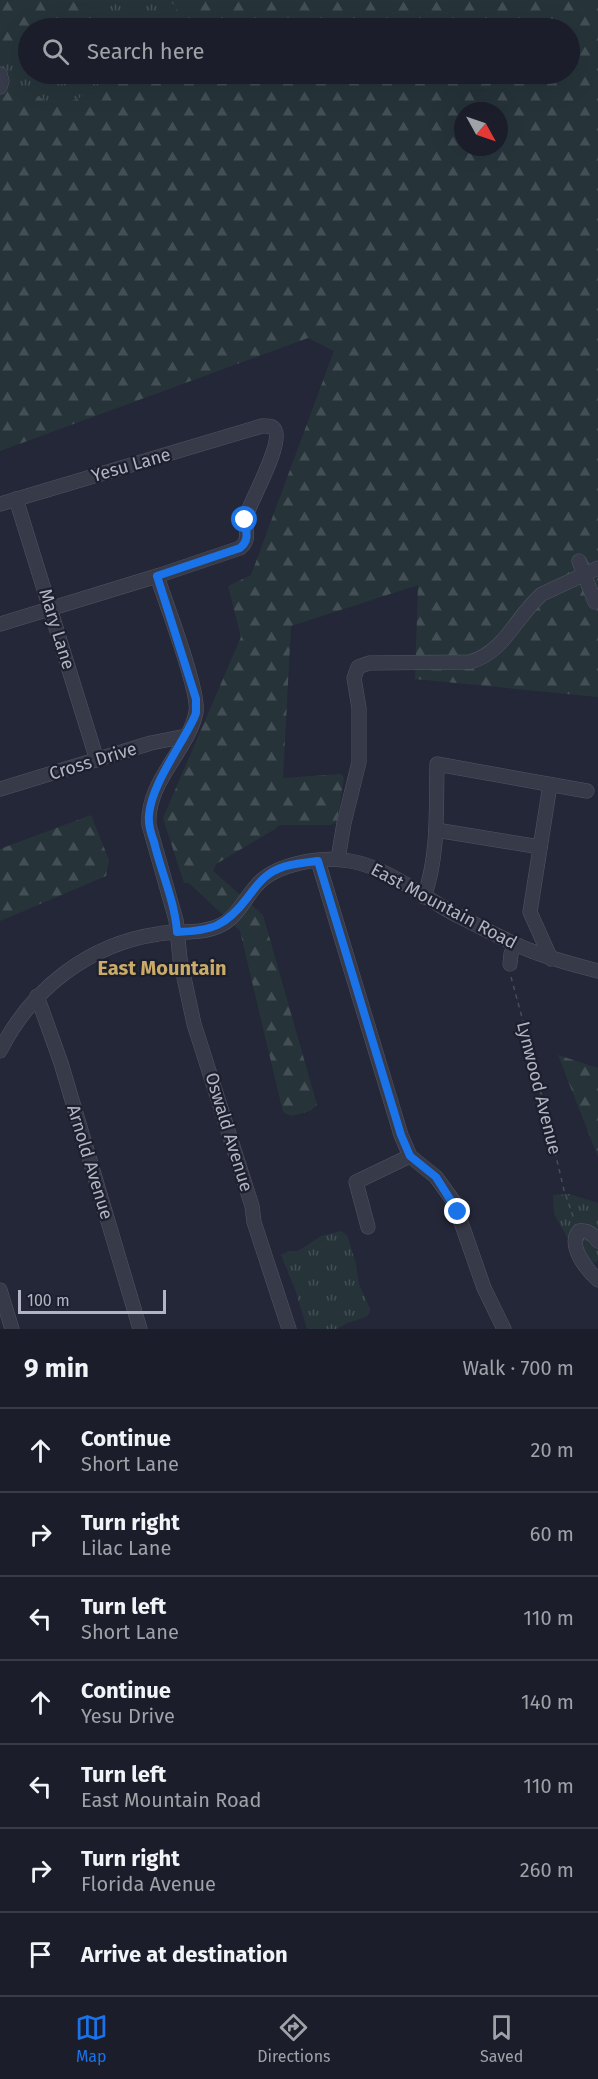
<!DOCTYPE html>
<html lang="en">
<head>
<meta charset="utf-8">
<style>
	:root { --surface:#1b1d2a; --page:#282a36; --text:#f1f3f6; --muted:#a0a2a8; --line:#393b47; --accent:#1a73e8 }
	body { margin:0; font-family:"Fira Sans",sans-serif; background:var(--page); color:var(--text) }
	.compass { position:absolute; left:454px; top:102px; width:54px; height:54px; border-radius:50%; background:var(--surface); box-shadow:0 6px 24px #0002; rotate:130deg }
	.scale { position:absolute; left:18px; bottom:15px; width:148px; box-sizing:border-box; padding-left:6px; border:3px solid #b2b4c4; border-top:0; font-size:16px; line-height:21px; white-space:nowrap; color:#b2b4c4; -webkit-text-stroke:4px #1c1f2d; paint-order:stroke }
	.stop { position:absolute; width:18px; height:18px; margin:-14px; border:4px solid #1a73e8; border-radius:50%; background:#fff }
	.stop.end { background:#1a73e8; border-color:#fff; box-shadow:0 2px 6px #0008 }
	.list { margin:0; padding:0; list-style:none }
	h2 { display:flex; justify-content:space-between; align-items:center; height:78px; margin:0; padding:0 24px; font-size:26px }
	h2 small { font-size:20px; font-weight:400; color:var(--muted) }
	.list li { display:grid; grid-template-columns:39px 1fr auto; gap:18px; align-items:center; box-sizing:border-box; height:84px; padding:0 24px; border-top:2px solid var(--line) }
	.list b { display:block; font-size:22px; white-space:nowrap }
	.list p { margin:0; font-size:20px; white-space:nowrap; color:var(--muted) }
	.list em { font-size:20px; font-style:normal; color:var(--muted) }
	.icon { flex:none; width:33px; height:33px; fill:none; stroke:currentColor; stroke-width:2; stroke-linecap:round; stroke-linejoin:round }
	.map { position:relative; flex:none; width:598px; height:1329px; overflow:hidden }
	.search { position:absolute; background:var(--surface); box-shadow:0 6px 24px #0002; left:18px; right:18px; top:18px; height:66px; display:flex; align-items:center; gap:15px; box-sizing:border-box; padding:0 21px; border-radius:33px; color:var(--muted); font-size:22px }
	.sheet { height:666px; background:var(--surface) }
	nav { display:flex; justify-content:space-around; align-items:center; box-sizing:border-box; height:84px; border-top:2px solid var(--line); background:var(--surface); font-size:16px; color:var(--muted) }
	nav a { display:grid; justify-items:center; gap:3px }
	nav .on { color:var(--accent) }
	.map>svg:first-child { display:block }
	.grass { fill:url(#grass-tufts) }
	.forest { fill:url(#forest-firs); fill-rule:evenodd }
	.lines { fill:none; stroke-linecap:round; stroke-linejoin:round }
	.minor-casing { stroke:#525463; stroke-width:15 }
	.path { stroke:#434f56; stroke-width:1.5; stroke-dasharray:4.5 4.5; stroke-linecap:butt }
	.minor { stroke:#373a48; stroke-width:14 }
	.route { stroke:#1a73e8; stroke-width:8 }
	.labels { text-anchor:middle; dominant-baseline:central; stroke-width:4.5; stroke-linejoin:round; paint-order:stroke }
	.street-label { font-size:18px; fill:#b2b4c4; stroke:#1c1f2d }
	.neighbourhood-label { font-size:20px; font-weight:bold; fill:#caab68; stroke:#1c1f2d }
</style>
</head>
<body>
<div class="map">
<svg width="598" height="1329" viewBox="0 0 598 1329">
	<defs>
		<pattern id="grass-tufts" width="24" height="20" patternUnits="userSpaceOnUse" patternTransform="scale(1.5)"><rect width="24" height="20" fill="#26343a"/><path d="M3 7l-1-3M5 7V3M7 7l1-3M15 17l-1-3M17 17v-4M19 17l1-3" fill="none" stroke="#434f55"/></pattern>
		<pattern id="forest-firs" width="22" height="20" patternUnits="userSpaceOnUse" patternTransform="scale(1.5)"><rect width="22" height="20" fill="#26343a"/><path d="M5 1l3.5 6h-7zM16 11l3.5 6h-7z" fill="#434f55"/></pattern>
	</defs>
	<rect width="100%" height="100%" fill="#242738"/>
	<g class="grass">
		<path d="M88,0H168L177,7L176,12L157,28H137L87,6Z"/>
		<path d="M10,42H28V74H105C97,96 76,99 55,106L10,81L0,73V53Z"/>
		<path d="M569,1194L598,1203V1261L585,1268L574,1258L569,1241L554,1214L553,1195Z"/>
		<path d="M341,1231L347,1235L356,1264L359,1284L370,1309L369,1314L366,1317L347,1323L337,1329H307L295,1289L281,1255L289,1251H298L321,1236Z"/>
	</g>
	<g class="forest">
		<path d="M0,0H88L87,6L137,28H74L67,23L58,28H28V42H10L0,53Z"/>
		<path d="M168,0H598V697L415,679L418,585L291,626L283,778L341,774L344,778L337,822L330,825H279L275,829L216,864L213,871L263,915L317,1105L310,1111L291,1116L283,1112L240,931L189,883H184L163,818L241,637L228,586L251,575L334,351L308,338L0,451V73L10,81L55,106C76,99 97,96 105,74H570V28H157L176,12L177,7ZM463,111H499V147H463Z"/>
		<path d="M91,815L109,860L106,876L0,921V849Z"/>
		<path d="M558,1055L598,1068V1157Z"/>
	</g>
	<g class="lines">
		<g class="minor-casing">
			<g id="minor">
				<path d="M0,74L2,81L0,87"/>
				<path d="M16,499L97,760"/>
				<path d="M0,504L262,426C267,426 272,425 275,430C283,444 252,498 247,514C242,527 253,538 240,548L157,576L0,624"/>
				<path d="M579,561L595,602"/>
				<path d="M157,576C165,601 200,692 196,712C189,750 146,781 149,825L176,920L180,959L194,1024L252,1206L254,1222L289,1329"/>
				<path d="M550,785L530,912L551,959"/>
				<path d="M0,789L151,743L186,736"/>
				<path d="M436,830L540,847"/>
				<path d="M338,859L344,823L359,762V708L354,678L358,667L369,663L470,662C505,652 516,616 542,594L598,568"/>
				<path d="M318,861L401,1135L410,1156L436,1177L454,1202L484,1288L504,1329"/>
				<path d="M424,897C439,855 436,808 437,764L587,791"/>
				<path d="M510,964L511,954L515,944"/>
				<path d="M37,996L61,1063L140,1329"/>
				<path d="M0,1051C31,989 89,944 158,934C179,930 201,935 221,925C237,917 245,898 257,885C276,863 323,856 350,861C386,867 419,894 451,912C476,925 502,939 529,950C551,959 575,965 598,971"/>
				<path d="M368,1227L356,1182L410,1156"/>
				<path d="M598,1241C593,1234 588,1230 579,1231C567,1246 587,1270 598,1280"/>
				<path d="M0,1290L12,1329"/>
			</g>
		</g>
		<path class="path" d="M511,977L529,1043L564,1190L574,1219"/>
		<use href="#minor" class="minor"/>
	</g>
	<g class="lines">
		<path class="route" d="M245,520C246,531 250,540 240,548L157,576L196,699V713L194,718C181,746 151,785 149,815C148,824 151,834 154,842C161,872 175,902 177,932C212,931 226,926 248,897C254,889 260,880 269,874C283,864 302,863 318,861L401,1135L410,1156L436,1177L458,1212"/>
	</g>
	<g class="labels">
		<g class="street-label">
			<text transform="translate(131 465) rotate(-16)">Yesu Lane</text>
			<text transform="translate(57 629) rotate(73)">Mary Lane</text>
			<text transform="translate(93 761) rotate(-17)">Cross Drive</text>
			<text transform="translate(444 906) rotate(28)">East Mountain Road</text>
			<text transform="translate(539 1088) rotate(76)">Lynwood Avenue</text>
			<text transform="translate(229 1132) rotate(73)">Oswald Avenue</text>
			<text transform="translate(90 1162) rotate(73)">Arnold Avenue</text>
		</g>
		<g class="neighbourhood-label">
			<text x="162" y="968">East Mountain</text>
		</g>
	</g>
</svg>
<svg class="compass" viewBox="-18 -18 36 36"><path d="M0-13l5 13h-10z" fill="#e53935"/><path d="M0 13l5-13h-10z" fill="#a0a2a8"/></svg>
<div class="scale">100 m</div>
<div class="stop" style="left:245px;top:520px"></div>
<div class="stop end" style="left:458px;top:1212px"></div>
<div class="search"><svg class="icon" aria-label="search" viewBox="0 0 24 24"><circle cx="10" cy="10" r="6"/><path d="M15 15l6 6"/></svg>Search here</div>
</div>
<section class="sheet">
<h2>9 min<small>Walk · 700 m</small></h2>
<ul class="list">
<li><svg class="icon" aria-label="ahead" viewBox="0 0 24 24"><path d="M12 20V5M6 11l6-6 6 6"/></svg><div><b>Continue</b><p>Short Lane</p></div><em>20 m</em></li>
<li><svg class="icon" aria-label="right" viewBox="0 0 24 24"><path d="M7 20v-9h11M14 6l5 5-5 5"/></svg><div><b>Turn right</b><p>Lilac Lane</p></div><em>60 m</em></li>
<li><svg class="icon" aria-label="left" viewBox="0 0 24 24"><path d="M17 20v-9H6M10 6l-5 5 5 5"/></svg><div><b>Turn left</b><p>Short Lane</p></div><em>110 m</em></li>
<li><svg class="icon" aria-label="ahead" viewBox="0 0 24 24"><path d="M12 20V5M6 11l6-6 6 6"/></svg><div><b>Continue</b><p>Yesu Drive</p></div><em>140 m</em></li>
<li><svg class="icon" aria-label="left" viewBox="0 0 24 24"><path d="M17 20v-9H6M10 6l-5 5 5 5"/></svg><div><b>Turn left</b><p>East Mountain Road</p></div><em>110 m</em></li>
<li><svg class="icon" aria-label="right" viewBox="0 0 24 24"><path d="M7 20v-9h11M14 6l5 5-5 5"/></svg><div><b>Turn right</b><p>Florida Avenue</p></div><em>260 m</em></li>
<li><svg class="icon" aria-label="arrive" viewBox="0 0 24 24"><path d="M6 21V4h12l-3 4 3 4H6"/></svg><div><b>Arrive at destination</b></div></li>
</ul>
</section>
<nav>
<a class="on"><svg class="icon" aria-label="map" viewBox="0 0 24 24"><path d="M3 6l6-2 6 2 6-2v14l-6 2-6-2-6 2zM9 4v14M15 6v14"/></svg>Map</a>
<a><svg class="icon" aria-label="directions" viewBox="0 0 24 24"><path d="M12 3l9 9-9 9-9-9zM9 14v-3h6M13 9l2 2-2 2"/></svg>Directions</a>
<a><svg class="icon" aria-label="saved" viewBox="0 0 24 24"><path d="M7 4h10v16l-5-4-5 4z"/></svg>Saved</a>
</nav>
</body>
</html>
